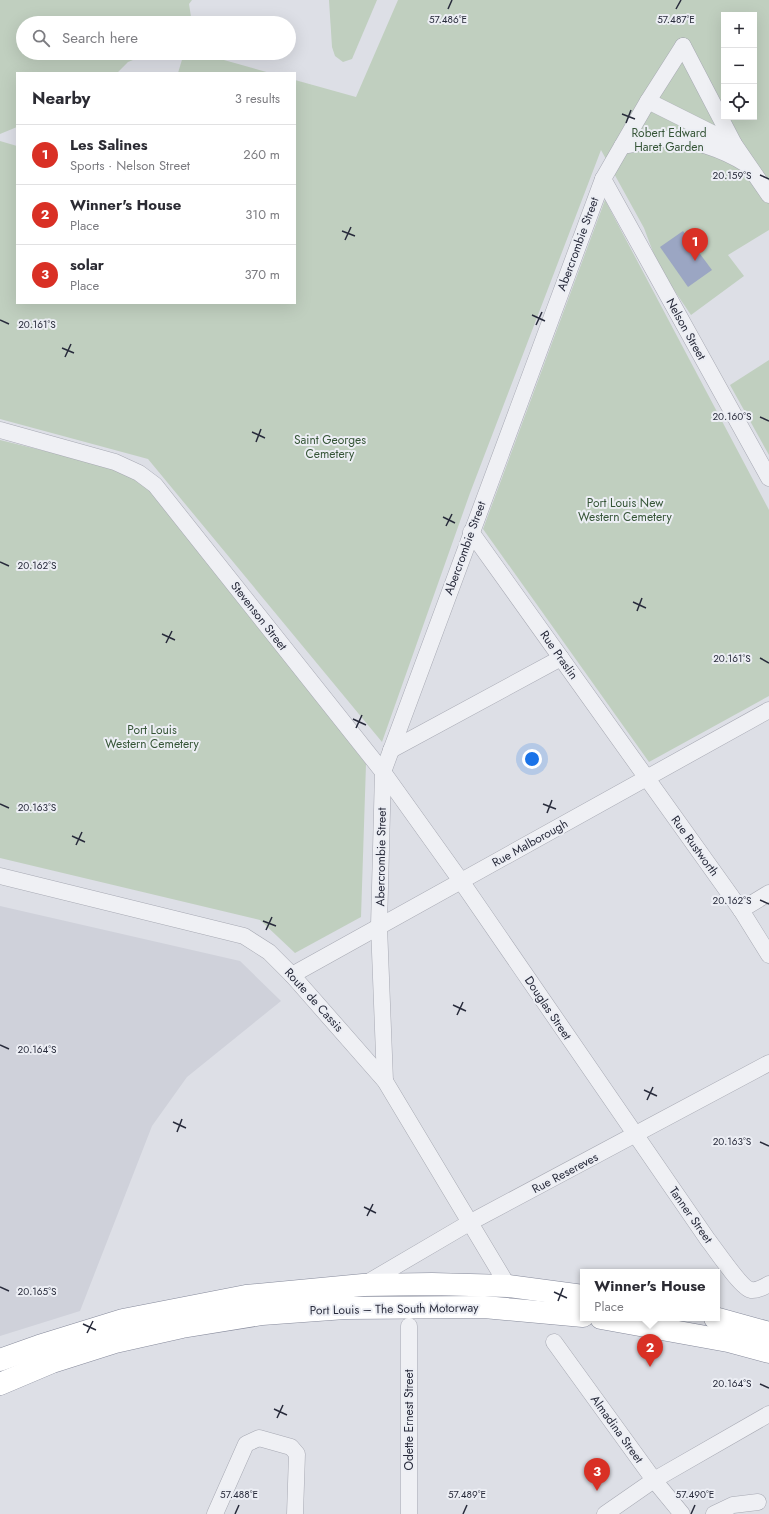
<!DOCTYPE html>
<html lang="en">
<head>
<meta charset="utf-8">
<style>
	:root { --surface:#fff; --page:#f7f7f7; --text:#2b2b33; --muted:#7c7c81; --line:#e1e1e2; --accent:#d93025 }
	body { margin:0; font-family:Jost,sans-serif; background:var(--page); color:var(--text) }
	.controls { position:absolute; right:12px; top:12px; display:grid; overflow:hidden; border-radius:0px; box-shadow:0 4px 16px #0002 }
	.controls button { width:36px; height:36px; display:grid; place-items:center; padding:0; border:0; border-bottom:1px solid var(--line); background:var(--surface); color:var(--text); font:20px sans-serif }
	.you { position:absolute; left:532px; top:759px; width:14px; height:14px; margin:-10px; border:3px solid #fff; border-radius:50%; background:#1a73e8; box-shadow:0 0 0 6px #1a73e833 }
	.badge { display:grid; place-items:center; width:26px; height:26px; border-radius:50%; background:var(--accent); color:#fff; font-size:13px; font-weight:700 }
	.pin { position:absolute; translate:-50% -33px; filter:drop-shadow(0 1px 2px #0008) }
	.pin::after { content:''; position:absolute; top:21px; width:14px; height:12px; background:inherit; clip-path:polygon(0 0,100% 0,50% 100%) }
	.popup { position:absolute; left:580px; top:1269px; width:140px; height:52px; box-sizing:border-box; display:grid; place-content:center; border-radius:0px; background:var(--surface); filter:drop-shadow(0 1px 3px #0005); font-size:13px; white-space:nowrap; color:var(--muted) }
	.popup b { font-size:15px; color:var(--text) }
	.popup::after { content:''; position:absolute; left:50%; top:100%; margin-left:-8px; border:8px solid transparent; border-top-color:var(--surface) }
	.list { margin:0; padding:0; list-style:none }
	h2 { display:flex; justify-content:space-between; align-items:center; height:52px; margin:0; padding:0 16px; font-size:17px }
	h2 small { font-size:13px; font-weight:400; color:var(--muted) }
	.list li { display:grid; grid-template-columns:26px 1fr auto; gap:12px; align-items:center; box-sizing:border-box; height:60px; padding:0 16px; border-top:1px solid var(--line) }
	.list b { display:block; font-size:15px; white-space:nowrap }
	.list p { margin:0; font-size:13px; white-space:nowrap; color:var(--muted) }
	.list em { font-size:13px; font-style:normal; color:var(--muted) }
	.icon { flex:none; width:22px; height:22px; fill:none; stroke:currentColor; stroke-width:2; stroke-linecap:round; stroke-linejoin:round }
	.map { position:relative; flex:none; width:769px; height:1514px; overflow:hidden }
	.search { position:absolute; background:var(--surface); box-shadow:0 4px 16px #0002; left:16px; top:16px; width:280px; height:44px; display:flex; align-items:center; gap:10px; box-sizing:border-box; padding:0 14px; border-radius:22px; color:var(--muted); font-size:15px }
	.panel { position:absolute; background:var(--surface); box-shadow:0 4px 16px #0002; left:16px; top:72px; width:280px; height:232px; border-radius:0px }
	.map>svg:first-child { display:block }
	.built { fill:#cfd1da }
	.green { fill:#c0cfbf; fill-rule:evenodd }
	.water { fill:#9ba6c3 }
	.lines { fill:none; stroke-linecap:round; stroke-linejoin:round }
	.minor-casing { stroke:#a7a9b3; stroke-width:17 }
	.highway-casing { stroke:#868a9b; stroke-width:23 }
	.minor { stroke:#eff0f4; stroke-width:16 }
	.highway { stroke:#fff; stroke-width:22 }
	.ticks { fill:none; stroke:#282b3b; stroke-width:1.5 }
	.labels { text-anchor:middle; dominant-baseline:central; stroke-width:4; stroke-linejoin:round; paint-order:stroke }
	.park-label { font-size:12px; fill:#365537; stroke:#eceef4 }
	.street-label { font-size:12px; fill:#282b3b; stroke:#eceef4 }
	.ticks-label { font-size:10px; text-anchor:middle; fill:#282b3b; stroke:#eceef4; stroke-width:4; stroke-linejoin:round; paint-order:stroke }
</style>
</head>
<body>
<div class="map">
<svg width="769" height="1514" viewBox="0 0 769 1514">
	<rect width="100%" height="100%" fill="#dddfe6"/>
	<path class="built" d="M0,906L240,961L281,1001L187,1077L152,1126L80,1311L0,1336Z"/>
	<g class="green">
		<path d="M0,0H192L189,4L192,23H23V53H150L128,62L117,73H17V127L0,134Z"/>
		<path d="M329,0H377L352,59L343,62L335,56L332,47Z"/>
		<path d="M398,0H769V230L728,255L744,276L691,315L659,268L644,228L601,150L470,493L382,742L148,459L0,419V141L17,146V303H295V80L356,97ZM724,15H754V117H724Z"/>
		<path d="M184,53H199L270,73H178Z"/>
		<path d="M605,200L769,510V696L649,762L483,529Z"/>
		<path d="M769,360V455L730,385Z"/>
		<path d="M0,440L143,475L366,764L361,917L295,953L260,920L0,858Z"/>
	</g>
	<path class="water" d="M683,231L712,270L688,287L660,247Z"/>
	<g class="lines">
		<g class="minor-casing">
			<g id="minor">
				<path d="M683,46L734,144L769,195"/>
				<path d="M648,101L734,144"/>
				<path d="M622,146C636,144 650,140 664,139C691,138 724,150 746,164"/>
				<path d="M603,179L769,478"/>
				<path d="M0,430L115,462L139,473L155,485L383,772L461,881L708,1240C716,1250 741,1288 751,1290C757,1291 764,1287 769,1284"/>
				<path d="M471,532L741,910L769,955"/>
				<path d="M391,750L561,658"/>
				<path d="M0,876L244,936L269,952L292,975L385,1081L508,1286"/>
				<path d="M741,910L769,893"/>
				<path d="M292,975L769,710"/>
				<path d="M385,1081L379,926L383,772L603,179L648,101L683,46"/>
				<path d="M365,1284L469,1223L769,1063"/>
				<path d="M409,1326V1514"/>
				<path d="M554,1342L654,1480L682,1514"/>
				<path d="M215,1514L246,1444L259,1438L291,1447L297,1454L295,1514"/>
				<path d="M605,1514L654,1480L769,1414"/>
				<path d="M714,1514L733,1505L758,1502"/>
			</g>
		</g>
		<g class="highway-casing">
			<g id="highway">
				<path d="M601,1318L728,1341L769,1352"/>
				<path d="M715,1318L769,1333"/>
				<path d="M0,1360L39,1346L123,1320L246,1296L363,1285L432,1284L508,1286L583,1296"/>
				<path d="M0,1384L52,1362L115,1342L182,1327L262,1314L345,1308L484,1307L583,1316"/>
			</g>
		</g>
		<use href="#minor" class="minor"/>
		<use href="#highway" class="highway"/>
	</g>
	<path class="ticks" d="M448,9L452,0M676,9L681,0M622,114L635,119M626,123L631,110M760,175L769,179M342,231L355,236M345,240L351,227M532,315L545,321M0,320L9,324M536,325L542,312M62,348L74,353M65,357L71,344M760,417L769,421M252,432L265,438M256,442L261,429M443,517L455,523M446,526L452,514M0,562L9,566M633,602L646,608M637,611L642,598M162,634L175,640M166,643L172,631M760,658L769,663M353,719L366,725M356,728L362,715M0,804L9,808M543,804L556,809M547,813L552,800M72,836L85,842M76,845L82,832M760,900L769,904M263,921L276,926M266,930L272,917M453,1005L466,1011M457,1015L463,1002M0,1045L9,1049M644,1090L657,1096M647,1100L653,1087M173,1122L186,1128M177,1132L182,1119M760,1142L769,1146M364,1207L376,1213M367,1216L373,1204M0,1287L9,1291M554,1292L567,1298M558,1301L563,1288M83,1324L96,1330M87,1333L93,1321M760,1384L769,1388M274,1409L287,1415M277,1418L283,1405M235,1514L239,1505M463,1514L467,1505M691,1514L695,1505"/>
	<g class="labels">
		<g class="park-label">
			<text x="669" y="133">Robert Edward<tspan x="669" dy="14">Haret Garden</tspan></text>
			<text x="330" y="440">Saint Georges<tspan x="330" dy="14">Cemetery</tspan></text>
			<text x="625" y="503">Port Louis New<tspan x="625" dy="14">Western Cemetery</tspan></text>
			<text x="152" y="730">Port Louis<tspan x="152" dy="14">Western Cemetery</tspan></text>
		</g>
		<g class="street-label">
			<text transform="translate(578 244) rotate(-70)">Abercrombie Street</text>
			<text transform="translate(686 329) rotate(61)">Nelson Street</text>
			<text transform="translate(465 548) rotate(-70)">Abercrombie Street</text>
			<text transform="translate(259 616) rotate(52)">Stevenson Street</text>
			<text transform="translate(559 655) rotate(55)">Rue Praslin</text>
			<text transform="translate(530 843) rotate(-29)">Rue Malborough</text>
			<text transform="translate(695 846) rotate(54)">Rue Rustworth</text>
			<text transform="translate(381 857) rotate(-89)">Abercrombie Street</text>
			<text transform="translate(314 1000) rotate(48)">Route de Cassis</text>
			<text transform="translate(548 1008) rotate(56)">Douglas Street</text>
			<text transform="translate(565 1173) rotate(-28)">Rue Resereves</text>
			<text transform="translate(691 1215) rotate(55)">Tanner Street</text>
			<text transform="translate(394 1309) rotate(-1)">Port Louis – The South Motorway</text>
			<text transform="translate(409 1420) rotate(-90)">Odette Ernest Street</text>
			<text transform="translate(617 1429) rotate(54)">Almadina Street</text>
		</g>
	</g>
	<g class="ticks-label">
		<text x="448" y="23">57.486°E</text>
		<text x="676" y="23">57.487°E</text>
		<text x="732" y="179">20.159°S</text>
		<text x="37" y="328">20.161°S</text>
		<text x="732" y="420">20.160°S</text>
		<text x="37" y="569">20.162°S</text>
		<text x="732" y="662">20.161°S</text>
		<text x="37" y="811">20.163°S</text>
		<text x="732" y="904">20.162°S</text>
		<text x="37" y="1053">20.164°S</text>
		<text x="732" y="1145">20.163°S</text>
		<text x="37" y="1295">20.165°S</text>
		<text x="732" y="1387">20.164°S</text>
		<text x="239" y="1498">57.488°E</text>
		<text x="467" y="1498">57.489°E</text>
		<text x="695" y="1498">57.490°E</text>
	</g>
</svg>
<div class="controls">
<button>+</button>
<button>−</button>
<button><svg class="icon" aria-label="locate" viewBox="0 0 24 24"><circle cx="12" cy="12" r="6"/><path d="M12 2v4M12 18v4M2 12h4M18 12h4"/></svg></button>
</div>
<div class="you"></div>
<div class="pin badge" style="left:695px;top:261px">1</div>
<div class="pin badge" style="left:650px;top:1367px">2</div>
<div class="popup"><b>Winner's House</b>Place</div>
<div class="pin badge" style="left:597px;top:1491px">3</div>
<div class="search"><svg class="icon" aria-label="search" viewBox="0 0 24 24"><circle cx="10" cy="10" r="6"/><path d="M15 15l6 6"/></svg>Search here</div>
<section class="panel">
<h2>Nearby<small>3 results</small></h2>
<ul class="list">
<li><span class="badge">1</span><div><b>Les Salines</b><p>Sports · Nelson Street</p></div><em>260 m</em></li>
<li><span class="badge">2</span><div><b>Winner's House</b><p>Place</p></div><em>310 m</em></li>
<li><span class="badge">3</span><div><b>solar</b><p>Place</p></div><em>370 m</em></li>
</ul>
</section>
</div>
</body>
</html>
